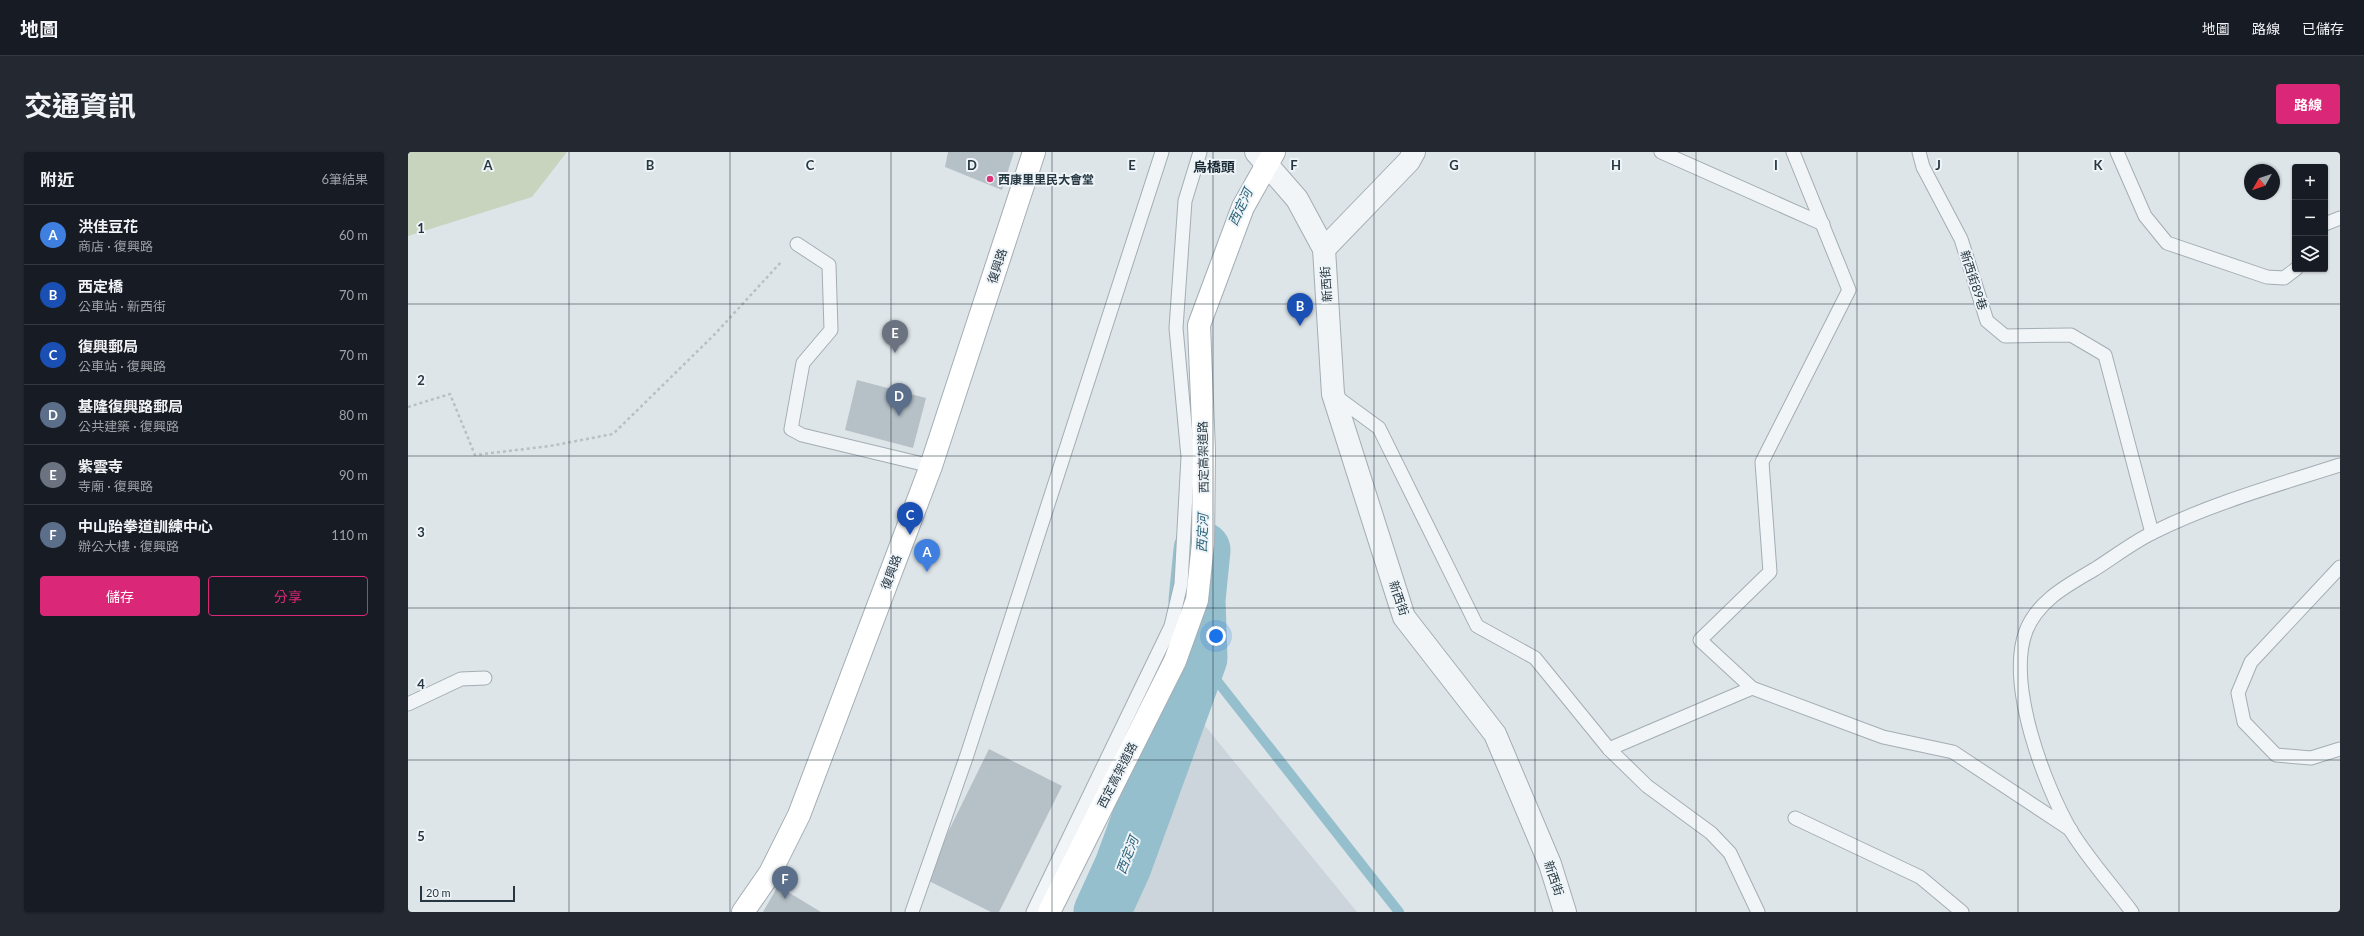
<!DOCTYPE html>
<html lang="zh-TW">
<head>
<meta charset="utf-8">
<style>
	:root { --surface:#171b24; --page:#242831; --text:#f1f3f6; --muted:#9ea1a6; --line:#363941; --accent:#db2777 }
	body { margin:0; font-family:Lato,"Noto Sans TC",sans-serif; background:var(--page); color:var(--text) }
	.controls { position:absolute; right:12px; top:12px; display:grid; overflow:hidden; border-radius:4px; box-shadow:0 1px 3px #0004 }
	.controls button { width:36px; height:36px; display:grid; place-items:center; padding:0; border:0; border-bottom:1px solid var(--line); background:var(--surface); color:var(--text); font:20px sans-serif }
	.compass { position:absolute; left:1836px; top:12px; width:36px; height:36px; border-radius:50%; background:var(--surface); box-shadow:0 1px 3px #0004; rotate:230deg }
	.scale { position:absolute; left:12px; bottom:10px; width:95px; box-sizing:border-box; padding-left:4px; border:2px solid #263742; border-top:0; font-size:11px; line-height:14px; white-space:nowrap; color:#263742; -webkit-text-stroke:3px #eef4f7; paint-order:stroke }
	.you { position:absolute; left:808px; top:484px; width:14px; height:14px; margin:-10px; border:3px solid #fff; border-radius:50%; background:#1a73e8; box-shadow:0 0 0 6px #1a73e833 }
	.badge { display:grid; place-items:center; width:26px; height:26px; border-radius:50%; background:var(--accent); color:#fff; font-size:13px; font-weight:700 }
	.pin { position:absolute; translate:-50% -33px; filter:drop-shadow(0 1px 2px #0008) }
	.pin::after { content:''; position:absolute; top:21px; width:14px; height:12px; background:inherit; clip-path:polygon(0 0,100% 0,50% 100%) }
	.list { margin:0; padding:0; list-style:none }
	h2 { display:flex; justify-content:space-between; align-items:center; height:52px; margin:0; padding:0 16px; font-size:17px }
	h2 small { font-size:13px; font-weight:400; color:var(--muted) }
	.list li { display:grid; grid-template-columns:26px 1fr auto; gap:12px; align-items:center; box-sizing:border-box; height:60px; padding:0 16px; border-top:1px solid var(--line) }
	.list b { display:block; font-size:15px; white-space:nowrap }
	.list p { margin:0; font-size:13px; white-space:nowrap; color:var(--muted) }
	.list em { font-size:13px; font-style:normal; color:var(--muted) }
	.actions { display:flex; gap:8px; padding:12px 16px }
	.actions a { flex:1; padding:9px 0; border:1px solid var(--accent); border-radius:4px; text-align:center; font-size:14px; color:var(--accent) }
	.actions .main { background:var(--accent); color:#fff }
	.icon { flex:none; width:22px; height:22px; fill:none; stroke:currentColor; stroke-width:2; stroke-linecap:round; stroke-linejoin:round }
	.map { position:relative; flex:none; width:1932px; height:760px; overflow:hidden; border-radius:4px }
	header { display:flex; align-items:center; gap:24px; box-sizing:border-box; height:56px; padding:0 20px; background:var(--surface); border-bottom:1px solid var(--line) }
	header strong { font-size:19px }
	nav { display:flex; gap:22px; margin-inline-start:auto; font-size:14px }
	.intro { display:flex; align-items:center; justify-content:space-between; box-sizing:border-box; height:96px; padding:0 24px }
	h1 { margin:0; font-size:28px }
	.button { padding:10px 18px; border-radius:4px; background:var(--accent); color:#fff; font-size:14px; font-weight:700 }
	main { display:flex; gap:24px; padding:0 24px }
	aside { flex:1; background:var(--surface); border-radius:4px; box-shadow:0 1px 3px #0004 }
	.map>svg:first-child { display:block }
	.built { fill:#ccd5dc }
	.green { fill:#c9d4be }
	.lines { fill:none; stroke-linecap:round; stroke-linejoin:round }
	.stream { stroke:#95bfcd; stroke-width:10 }
	.river { stroke:#95bfcd; stroke-width:57 }
	.building { fill:#b5c0c7 }
	.lane-casing { stroke:#a3adb4; stroke-width:15 }
	.street-casing { stroke:#a3adb4; stroke-width:24 }
	.secondary-casing { stroke:#a3adb4; stroke-width:24 }
	.path { stroke:#b8c0c4; stroke-width:2.5; stroke-dasharray:3 3; stroke-linecap:butt }
	.lane { stroke:#f1f5f7; stroke-width:13 }
	.street { stroke:#f1f5f7; stroke-width:22 }
	.secondary { stroke:#fff; stroke-width:22 }
	.grid { fill:none; stroke:#263742; stroke-width:1; stroke-opacity:0.55 }
	.poi-dot { fill:#dc3679; stroke:#eef4f7; stroke-width:1.5 }
	.labels { text-anchor:middle; dominant-baseline:central; stroke-width:4; stroke-linejoin:round; paint-order:stroke }
	.poi-label { font-size:12px; font-weight:bold; fill:#263742; stroke:#eef4f7; text-anchor:start }
	.street-label { font-size:12px; fill:#263742; stroke:#eef4f7 }
	.water-label { font-size:13px; font-style:italic; fill:#2c637a; stroke:#eef4f7 }
	.quarter-label { font-size:14px; font-weight:bold; fill:#182833; stroke:#eef4f7 }
	.grid-label { font-size:13px; text-anchor:middle; font-weight:bold; fill:#263742; stroke:#eef4f7; stroke-width:4; stroke-linejoin:round; paint-order:stroke }
</style>
</head>
<body>
<header>
<strong>地圖</strong>
<nav><a>地圖</a><a>路線</a><a>已儲存</a></nav>
</header>
<div class="intro"><h1>交通資訊</h1><a class="button">路線</a></div>
<main>
<aside>
<h2>附近<small>6筆結果</small></h2>
<ul class="list">
<li><span class="badge" style="background:#3f7fe0">A</span><div><b>洪佳豆花</b><p>商店 · 復興路</p></div><em>60 m</em></li>
<li><span class="badge" style="background:#1a4fb4">B</span><div><b>西定橋</b><p>公車站 · 新西街</p></div><em>70 m</em></li>
<li><span class="badge" style="background:#1a4fb4">C</span><div><b>復興郵局</b><p>公車站 · 復興路</p></div><em>70 m</em></li>
<li><span class="badge" style="background:#5c6f8a">D</span><div><b>基隆復興路郵局</b><p>公共建築 · 復興路</p></div><em>80 m</em></li>
<li><span class="badge" style="background:#6b7280">E</span><div><b>紫雲寺</b><p>寺廟 · 復興路</p></div><em>90 m</em></li>
<li><span class="badge" style="background:#5c6f8a">F</span><div><b>中山跆拳道訓練中心</b><p>辦公大樓 · 復興路</p></div><em>110 m</em></li>
</ul>
<div class="actions"><a class="main">儲存</a><a>分享</a></div>
</aside>
<div class="map">
<svg width="1932" height="760" viewBox="0 0 1932 760">
	<rect width="100%" height="100%" fill="#dee5e9"/>
	<path class="built" d="M793,569L949,760H689Z"/>
	<path class="green" d="M0,0H159L124,45L0,84Z"/>
	<g class="lines">
		<path class="stream" d="M791,506L991,760"/>
		<path class="river" d="M694,760L715,714L791,506L789,448L794,398"/>
	</g>
	<g class="building">
		<path d="M540,0H606L594,38L537,15Z"/>
		<path d="M449,228L518,246L505,296L437,278Z"/>
		<path d="M581,597L654,634L591,760H583L517,727Z"/>
		<path d="M370,734L413,760H355Z"/>
	</g>
	<g class="lines">
		<g class="lane-casing">
			<g id="lane">
				<path d="M1253,0L1415,72"/>
				<path d="M1385,0L1441,138L1354,310L1362,420L1292,488L1344,536L1475,585L1545,600L1663,678"/>
				<path d="M1511,0L1515,15L1553,87L1579,169L1597,184L1663,183L1697,203L1744,381"/>
				<path d="M1709,0L1737,64L1759,91L1859,125L1876,126L1888,117"/>
				<path d="M1917,72L1932,66"/>
				<path d="M389,92L421,113L423,178L395,211L383,277L394,283L523,314"/>
				<path d="M926,243L971,276L1069,474L1127,506L1201,597L1239,634L1303,681L1322,701L1350,760"/>
				<path d="M1932,415L1843,510L1830,541L1836,570L1868,603L1903,606L1932,597"/>
				<path d="M0,552L53,527L77,526"/>
				<path d="M1201,597L1344,536"/>
				<path d="M1387,666L1512,725L1554,760"/>
				<path d="M504,760L559,603L754,0"/>
				<path d="M625,760L763,474L773,432L780,305L768,176L777,49L792,0"/>
				<path d="M1724,760C1704,733 1681,708 1663,679C1636,632 1598,532 1618,479C1630,448 1660,433 1687,417C1706,405 1724,391 1744,381C1804,351 1869,333 1932,313"/>
			</g>
		</g>
		<g class="street-casing">
			<g id="street">
				<path d="M848,0L889,47L916,97L925,242L996,465L1087,582L1142,712L1157,760"/>
				<path d="M916,97L1001,9L1006,0"/>
			</g>
		</g>
		<g class="secondary-casing">
			<g id="secondary">
				<path d="M335,760L362,721L391,663L523,314L626,0"/>
				<path d="M641,760L767,509L789,448L795,391L796,299L791,173L835,55L866,0"/>
			</g>
		</g>
		<path class="path" d="M0,255L42,242L67,303L142,294L205,282L307,182L374,109"/>
		<use href="#lane" class="lane"/>
		<use href="#street" class="street"/>
		<use href="#secondary" class="secondary"/>
	</g>
	<path class="grid" d="M161,0V760M322,0V760M483,0V760M644,0V760M805,0V760M966,0V760M1127,0V760M1288,0V760M1449,0V760M1610,0V760M1771,0V760M0,152H1932M0,304H1932M0,456H1932M0,608H1932"/>
	<circle class="poi-dot" cx="582" cy="27" r="4"/>
	<g class="labels">
		<g class="poi-label">
			<text x="590" y="27">西康里里民大會堂</text>
		</g>
		<g class="street-label">
			<text transform="translate(589 114) rotate(-72)">復興路</text>
			<text transform="translate(1566 128) rotate(72)">新西街89巷</text>
			<text transform="translate(918 132) rotate(-94)">新西街</text>
			<text transform="translate(795 305) rotate(-91)">西定高架道路</text>
			<text transform="translate(483 420) rotate(-69)">復興路</text>
			<text transform="translate(991 446) rotate(71)">新西街</text>
			<text transform="translate(709 623) rotate(-63)">西定高架道路</text>
			<text transform="translate(1146 726) rotate(71)">新西街</text>
		</g>
		<g class="water-label">
			<text transform="translate(832 55) rotate(-65)">西定河</text>
			<text transform="translate(794 381) rotate(-88)">西定河</text>
			<text transform="translate(719 703) rotate(-69)">西定河</text>
		</g>
		<g class="quarter-label">
			<text x="806" y="14">烏橋頭</text>
		</g>
	</g>
	<g class="grid-label">
		<text x="80" y="18">A</text>
		<text x="242" y="18">B</text>
		<text x="402" y="18">C</text>
		<text x="564" y="18">D</text>
		<text x="724" y="18">E</text>
		<text x="886" y="18">F</text>
		<text x="1046" y="18">G</text>
		<text x="1208" y="18">H</text>
		<text x="1368" y="18">I</text>
		<text x="1530" y="18">J</text>
		<text x="1690" y="18">K</text>
		<text x="13" y="81">1</text>
		<text x="13" y="233">2</text>
		<text x="13" y="385">3</text>
		<text x="13" y="537">4</text>
		<text x="13" y="689">5</text>
	</g>
</svg>
<div class="controls">
<button>+</button>
<button>−</button>
<button><svg class="icon" aria-label="layers" viewBox="0 0 24 24"><path d="M12 4l9 5-9 5-9-5zM3 14l9 5 9-5"/></svg></button>
</div>
<svg class="compass" viewBox="-18 -18 36 36"><path d="M0-13l5 13h-10z" fill="#e53935"/><path d="M0 13l5-13h-10z" fill="#9ea1a6"/></svg>
<div class="scale">20 m</div>
<div class="you"></div>
<div class="pin badge" style="left:519px;top:420px;background:#3f7fe0">A</div>
<div class="pin badge" style="left:892px;top:174px;background:#1a4fb4">B</div>
<div class="pin badge" style="left:502px;top:383px;background:#1a4fb4">C</div>
<div class="pin badge" style="left:491px;top:264px;background:#5c6f8a">D</div>
<div class="pin badge" style="left:487px;top:201px;background:#6b7280">E</div>
<div class="pin badge" style="left:377px;top:747px;background:#5c6f8a">F</div>
</div>
</main>
</body>
</html>
